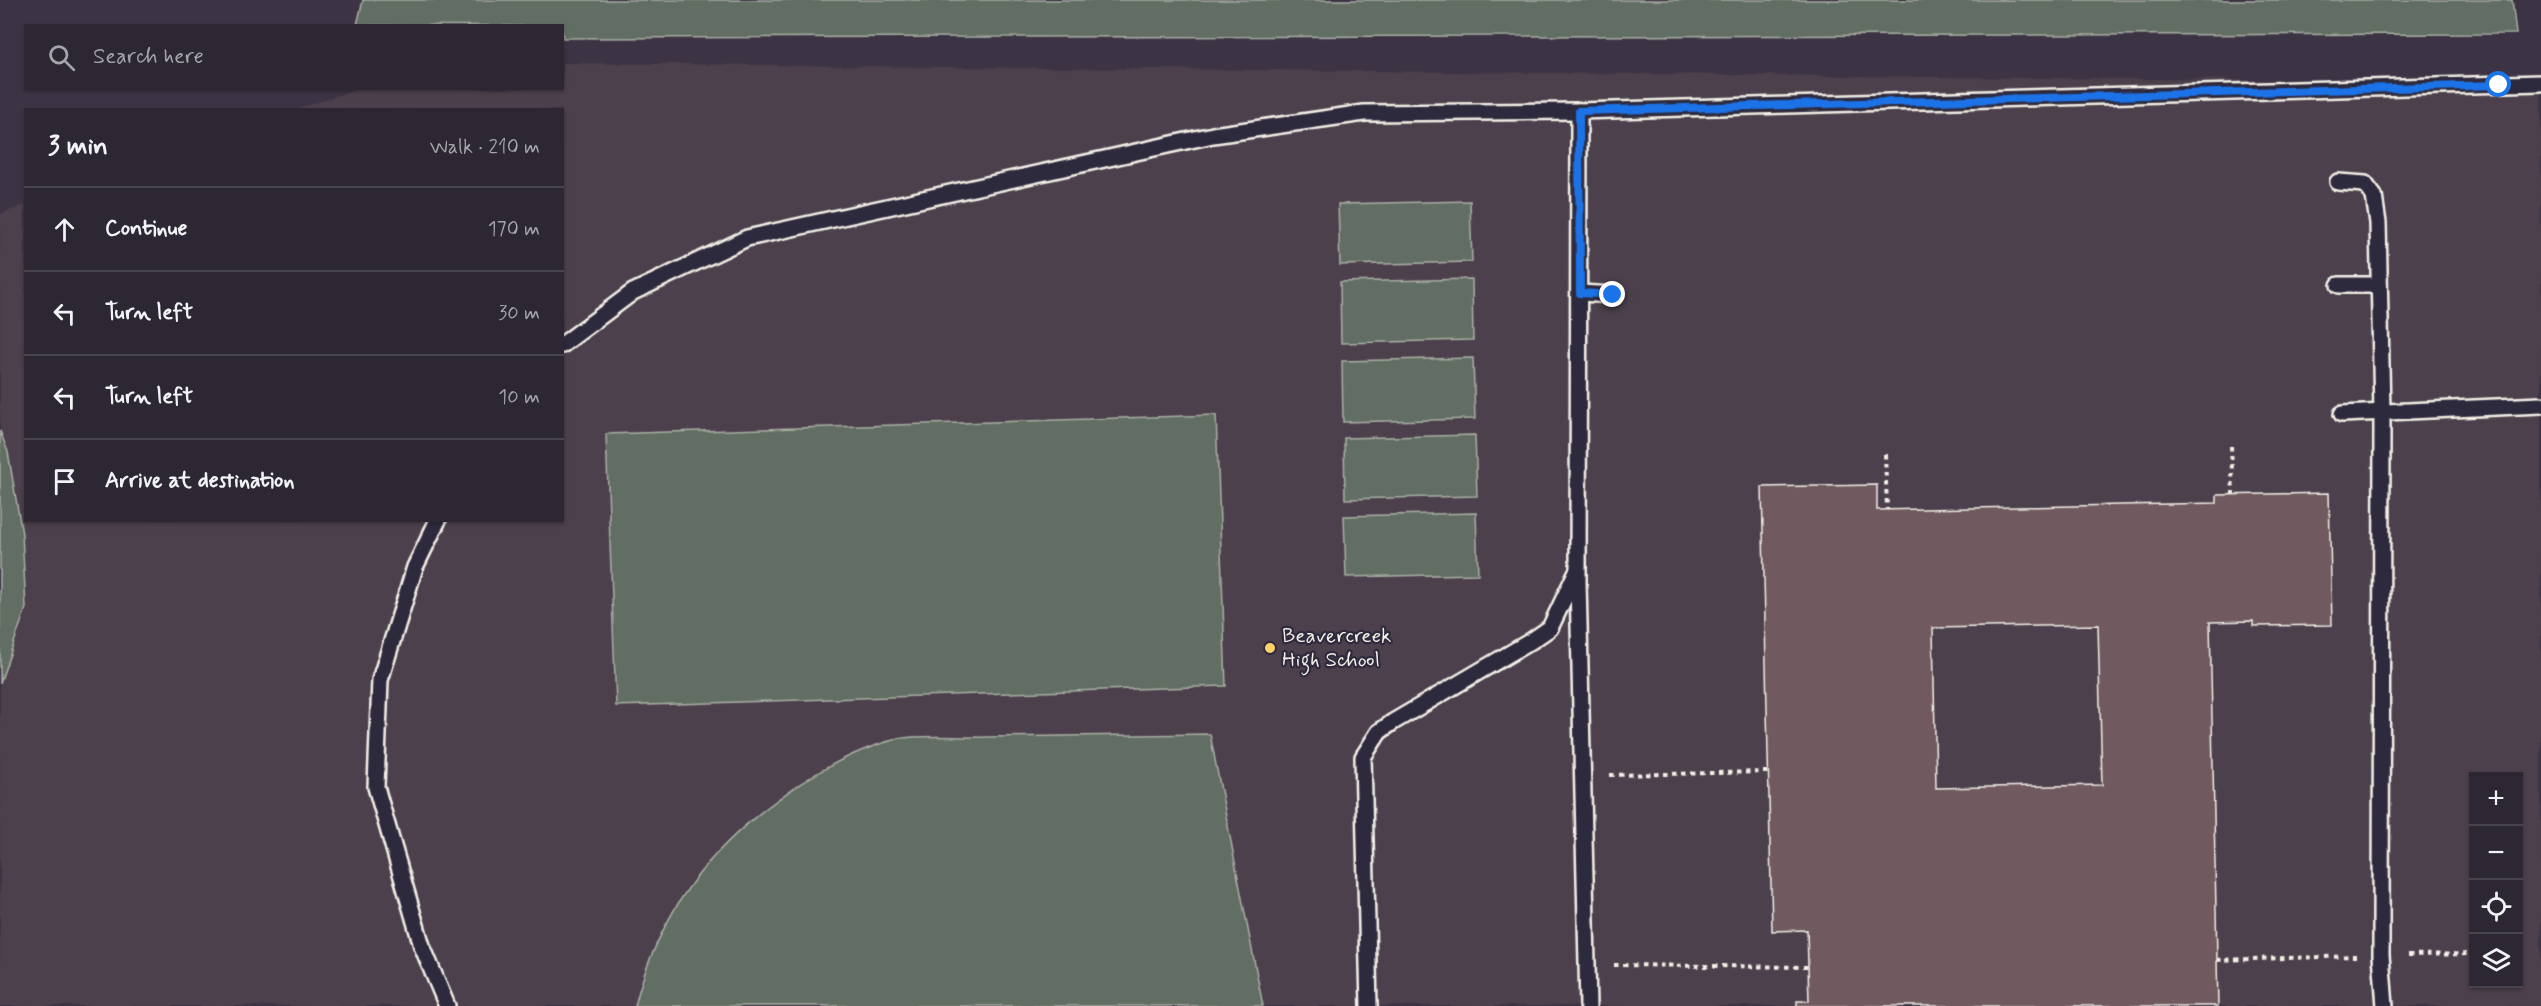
<!DOCTYPE html>
<html lang="en">
<head>
<meta charset="utf-8">
<style>
	:root { --surface:#2d2733; --page:#352f3b; --text:#f1f3f6; --muted:#a7a5ac; --line:#48444e }
	body { margin:0; font-family:Mynerve,sans-serif; background:var(--page); color:var(--text) }
	.controls { position:absolute; right:18px; bottom:18px; display:grid; overflow:hidden; border-radius:0px; box-shadow:0 2px 4px #0004 }
	.controls button { width:54px; height:54px; display:grid; place-items:center; padding:0; border:0; border-bottom:2px solid var(--line); background:var(--surface); color:var(--text); font:30px sans-serif }
	.stop { position:absolute; width:18px; height:18px; margin:-14px; border:4px solid #1a73e8; border-radius:50%; background:#fff }
	.stop.end { background:#1a73e8; border-color:#fff; box-shadow:0 2px 6px #0008 }
	.list { margin:0; padding:0; list-style:none }
	h2 { display:flex; justify-content:space-between; align-items:center; height:78px; margin:0; padding:0 24px; font-size:26px }
	h2 small { font-size:20px; font-weight:400; color:var(--muted) }
	.list li { display:grid; grid-template-columns:39px 1fr auto; gap:18px; align-items:center; box-sizing:border-box; height:84px; padding:0 24px; border-top:2px solid var(--line) }
	.list b { display:block; font-size:22px; white-space:nowrap }
	.list em { font-size:20px; font-style:normal; color:var(--muted) }
	.icon { flex:none; width:33px; height:33px; fill:none; stroke:currentColor; stroke-width:2; stroke-linecap:round; stroke-linejoin:round }
	.map { position:relative; flex:none; width:2541px; height:1006px; overflow:hidden }
	.search { position:absolute; background:var(--surface); box-shadow:0 2px 4px #0004; left:24px; top:24px; width:540px; height:66px; display:flex; align-items:center; gap:15px; box-sizing:border-box; padding:0 21px; border-radius:0px; color:var(--muted); font-size:22px }
	.panel { position:absolute; background:var(--surface); box-shadow:0 2px 4px #0004; left:24px; top:108px; width:540px; height:414px; border-radius:0px }
	.map>svg:first-child { display:block }
	.built { fill:#4c3f4c; fill-rule:evenodd }
	.green { fill:#626e63; stroke:#abb0a6; stroke-width:1.5 }
	.building { fill:#705a60; stroke:#f4f1e8; stroke-width:1.5; fill-rule:evenodd }
	.lines { fill:none; stroke-linecap:round; stroke-linejoin:round }
	.lane-casing { stroke:#f4f1e8; stroke-width:20 }
	.path { stroke:#f4f1e8; stroke-width:4; stroke-dasharray:4.5 4.5; stroke-linecap:butt }
	.lane { stroke:#2f2a3d; stroke-width:15 }
	.route { stroke:#1a73e8; stroke-width:8 }
	.poi-dot { fill:#ffd166; stroke:#2f2a3d; stroke-width:2 }
	.labels { text-anchor:middle; dominant-baseline:central; stroke-width:4.5; stroke-linejoin:round; paint-order:stroke }
	.poi-label { font-size:21px; fill:#f4f1e8; stroke:#2f2a3d; text-anchor:start }
</style>
</head>
<body>
<div class="map">
<svg width="2541" height="1006" viewBox="0 0 2541 1006">
	<rect width="100%" height="100%" fill="#3c3444"/>
	<filter id="ink" filterUnits="userSpaceOnUse"><feTurbulence type="fractalNoise" baseFrequency=".0167" numOctaves="2"/><feDisplacementMap in="SourceGraphic" scale="12" xChannelSelector="R" yChannelSelector="G"/><feConvolveMatrix kernelMatrix="1 2 1 2 8 2 1 2 1" color-interpolation-filters="sRGB"/></filter>
	<g filter="url(#ink)">
		<path class="built" d="M563,63L2541,83V1006H0V214L25,205L26,520H562V110L297,109L357,89L562,88ZM2474,776H2518V984H2474Z"/>
		<g class="green">
			<path d="M363,0H2512L2516,34L563,38L562,26L357,25Z"/>
			<path d="M1470,201L1472,262L1340,265L1338,204Z"/>
			<path d="M1472,279L1473,340L1341,343L1340,282Z"/>
			<path d="M1473,358L1475,419L1343,422L1342,361Z"/>
			<path d="M1216,415L1226,686L616,706L606,434Z"/>
			<path d="M0,431L8,452L22,534L26,608L0,683Z"/>
			<path d="M1475,435L1477,496L1345,499L1344,438Z"/>
			<path d="M1476,513L1478,574L1346,577L1344,516Z"/>
			<path d="M1210,734L1263,1006H635C645,964 666,918 692,883C737,822 824,757 897,739C920,734 963,738 988,737C1062,736 1136,735 1210,734Z"/>
		</g>
		<path class="building" d="M1877,485V510L2217,503V495L2329,493L2332,625L2253,626V621L2210,622L2218,1006H1797V1001H1809L1807,930L1772,931L1762,487ZM2098,625L2102,785L1936,788L1933,628Z"/>
		<g class="lines">
			<g class="lane-casing">
				<g id="lane">
					<path d="M1579,111L1578,582L1588,1006"/>
					<path d="M2338,182L2365,184L2374,196L2378,223L2382,412L2381,955L2385,1006"/>
					<path d="M2339,285H2379"/>
					<path d="M1580,293L1613,295"/>
					<path d="M562,345L633,292L747,238L1213,135L1364,113L1579,111L2541,83"/>
					<path d="M2342,414L2541,405"/>
					<path d="M438,520L415,567L380,680L376,787L422,946L447,1006"/>
					<path d="M1369,1006L1363,757L1379,732L1393,722L1531,641L1550,628L1576,573"/>
				</g>
			</g>
			<g class="path">
				<path d="M2231,446L2233,494"/>
				<path d="M1885,454L1887,509"/>
				<path d="M1610,775L1768,772"/>
				<path d="M2408,955L2474,954"/>
				<path d="M2217,960L2356,956"/>
				<path d="M1614,965L1808,967"/>
			</g>
			<use href="#lane" class="lane"/>
		</g>
	</g>
	<g class="lines" filter="url(#ink)">
		<path class="route" d="M1613,295L1580,293L1579,111L2499,85"/>
	</g>
	<circle class="poi-dot" cx="1270" cy="648" r="6"/>
	<g class="labels">
		<g class="poi-label">
			<text x="1282" y="636">Beavercreek<tspan x="1282" dy="24">High School</tspan></text>
		</g>
	</g>
</svg>
<div class="controls">
<button>+</button>
<button>−</button>
<button><svg class="icon" aria-label="locate" viewBox="0 0 24 24"><circle cx="12" cy="12" r="6"/><path d="M12 2v4M12 18v4M2 12h4M18 12h4"/></svg></button>
<button><svg class="icon" aria-label="layers" viewBox="0 0 24 24"><path d="M12 4l9 5-9 5-9-5zM3 14l9 5 9-5"/></svg></button>
</div>
<div class="stop" style="left:2499px;top:85px"></div>
<div class="stop end" style="left:1613px;top:295px"></div>
<div class="search"><svg class="icon" aria-label="search" viewBox="0 0 24 24"><circle cx="10" cy="10" r="6"/><path d="M15 15l6 6"/></svg>Search here</div>
<section class="panel">
<h2>3 min<small>Walk · 210 m</small></h2>
<ul class="list">
<li><svg class="icon" aria-label="ahead" viewBox="0 0 24 24"><path d="M12 20V5M6 11l6-6 6 6"/></svg><div><b>Continue</b></div><em>170 m</em></li>
<li><svg class="icon" aria-label="left" viewBox="0 0 24 24"><path d="M17 20v-9H6M10 6l-5 5 5 5"/></svg><div><b>Turn left</b></div><em>30 m</em></li>
<li><svg class="icon" aria-label="left" viewBox="0 0 24 24"><path d="M17 20v-9H6M10 6l-5 5 5 5"/></svg><div><b>Turn left</b></div><em>10 m</em></li>
<li><svg class="icon" aria-label="arrive" viewBox="0 0 24 24"><path d="M6 21V4h12l-3 4 3 4H6"/></svg><div><b>Arrive at destination</b></div></li>
</ul>
</section>
</div>
</body>
</html>
